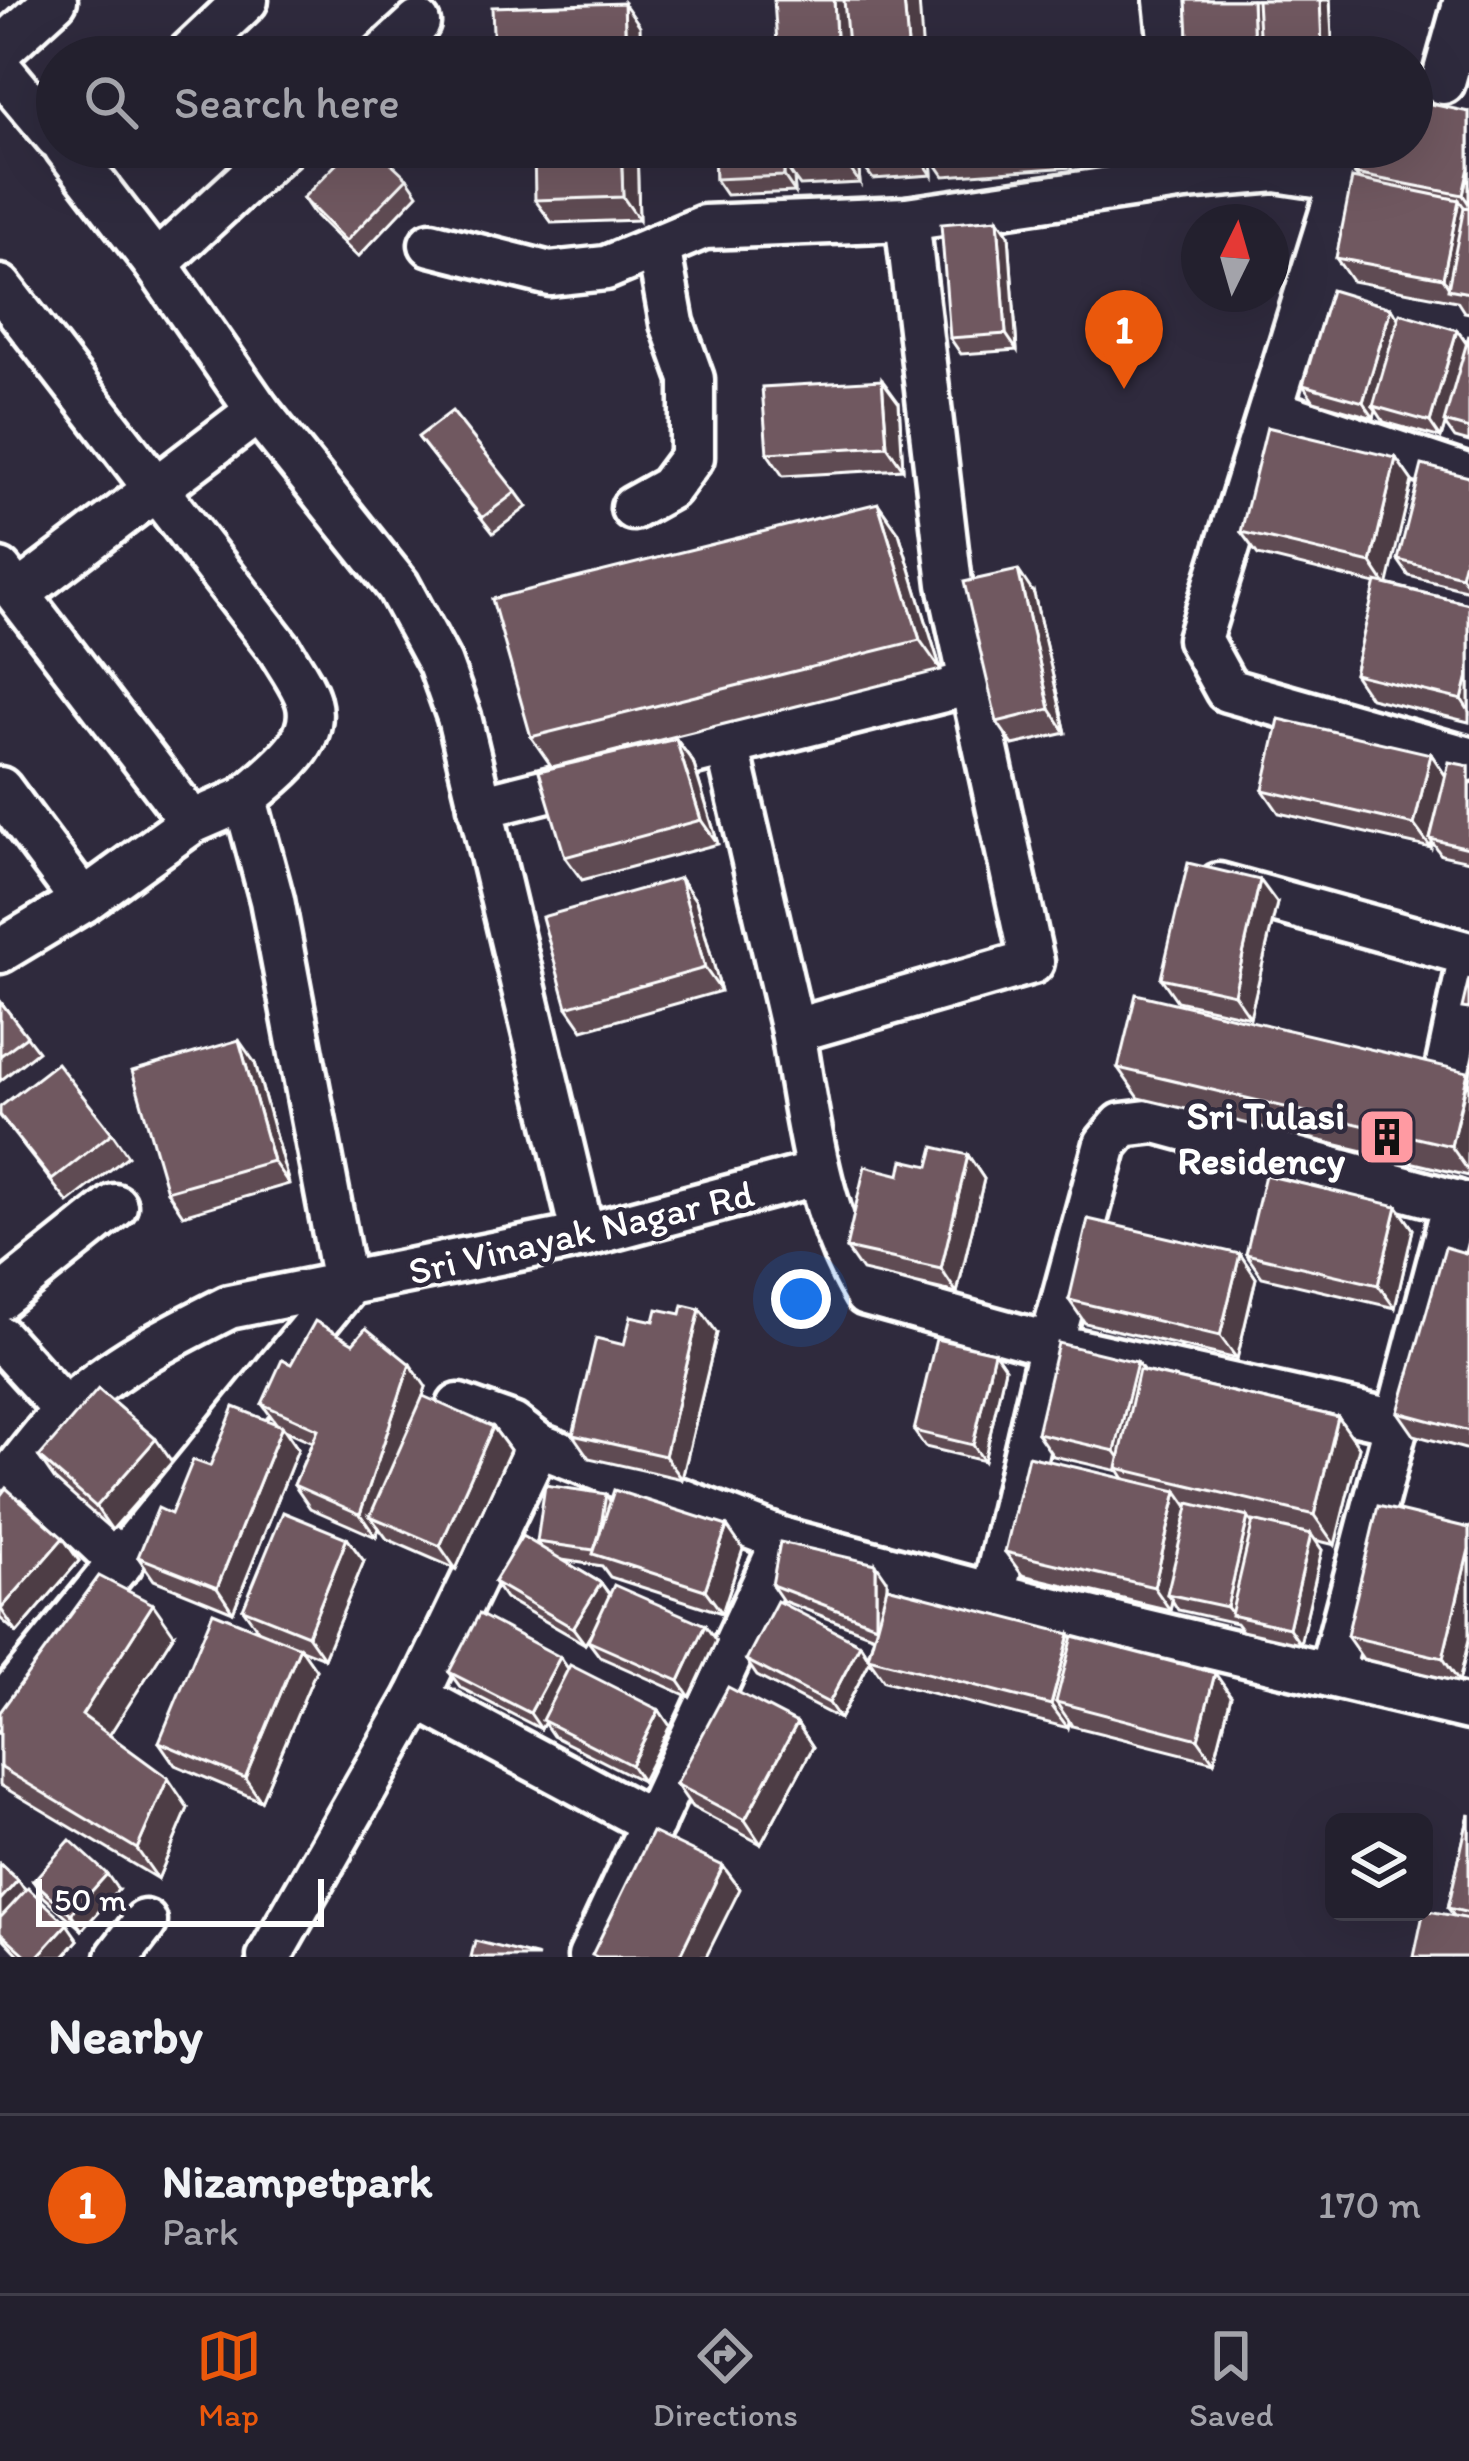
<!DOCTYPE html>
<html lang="en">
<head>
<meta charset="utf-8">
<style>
	:root { --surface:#23202e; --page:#2f2d3a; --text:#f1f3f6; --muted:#a3a3aa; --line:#403e4a; --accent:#ea580c }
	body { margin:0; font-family:Itim,sans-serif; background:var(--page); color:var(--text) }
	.controls { position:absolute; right:36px; bottom:36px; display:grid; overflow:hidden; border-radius:18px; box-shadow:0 12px 48px #0002 }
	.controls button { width:108px; height:108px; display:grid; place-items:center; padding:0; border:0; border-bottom:3px solid var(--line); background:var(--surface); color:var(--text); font:60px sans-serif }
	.compass { position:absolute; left:1181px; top:204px; width:108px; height:108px; border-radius:50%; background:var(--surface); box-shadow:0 12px 48px #0002; rotate:5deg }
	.scale { position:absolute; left:36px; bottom:30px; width:288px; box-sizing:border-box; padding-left:12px; border:6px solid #fff; border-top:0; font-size:33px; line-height:42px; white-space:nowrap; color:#fff; -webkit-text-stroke:9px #2f2a3d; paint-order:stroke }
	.you { position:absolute; left:801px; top:1299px; width:42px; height:42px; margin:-30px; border:9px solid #fff; border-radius:50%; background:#1a73e8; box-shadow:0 0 0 18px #1a73e833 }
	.badge { display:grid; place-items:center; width:78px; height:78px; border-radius:50%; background:var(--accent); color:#fff; font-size:39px; font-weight:700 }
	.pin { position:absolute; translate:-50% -99px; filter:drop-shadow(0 3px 6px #0008) }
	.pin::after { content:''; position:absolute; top:63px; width:42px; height:36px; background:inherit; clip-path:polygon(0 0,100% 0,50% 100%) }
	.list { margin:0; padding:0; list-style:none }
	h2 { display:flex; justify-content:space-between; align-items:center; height:156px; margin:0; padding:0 48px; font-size:51px }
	h2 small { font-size:39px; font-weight:400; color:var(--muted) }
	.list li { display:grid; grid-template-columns:78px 1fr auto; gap:36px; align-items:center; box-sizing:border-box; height:180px; padding:0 48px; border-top:3px solid var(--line) }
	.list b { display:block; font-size:45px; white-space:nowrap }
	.list p { margin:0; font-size:39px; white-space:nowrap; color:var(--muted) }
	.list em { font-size:39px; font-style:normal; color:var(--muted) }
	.icon { flex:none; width:66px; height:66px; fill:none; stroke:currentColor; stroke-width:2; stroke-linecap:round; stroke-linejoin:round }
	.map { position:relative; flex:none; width:1469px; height:1957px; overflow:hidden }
	.search { position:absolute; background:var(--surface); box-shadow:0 12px 48px #0002; left:36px; right:36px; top:36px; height:132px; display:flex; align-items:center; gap:30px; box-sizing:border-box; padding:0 42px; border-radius:66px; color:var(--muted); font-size:45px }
	.sheet { height:336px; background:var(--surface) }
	nav { display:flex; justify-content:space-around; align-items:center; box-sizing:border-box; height:168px; border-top:3px solid var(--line); background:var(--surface); font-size:33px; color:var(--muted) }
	nav a { display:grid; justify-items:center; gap:6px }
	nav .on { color:var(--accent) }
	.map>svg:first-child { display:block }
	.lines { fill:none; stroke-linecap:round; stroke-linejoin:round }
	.street-casing { stroke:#fff; stroke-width:51 }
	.street { stroke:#2f2a3d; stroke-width:42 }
	.wall { fill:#5f4c53; stroke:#fff; stroke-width:3 }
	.shaded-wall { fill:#4e3e44; stroke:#fff; stroke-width:3 }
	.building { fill:#6f5861; stroke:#fff; stroke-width:3 }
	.labels { text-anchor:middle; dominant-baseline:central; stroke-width:9; stroke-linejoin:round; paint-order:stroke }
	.poi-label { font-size:39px; font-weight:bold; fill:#fff; stroke:#2f2a3d; text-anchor:end }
	.street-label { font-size:39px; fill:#fff; stroke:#2f2a3d }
</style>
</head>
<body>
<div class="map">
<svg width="1469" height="1957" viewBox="0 0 1469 1957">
	<rect width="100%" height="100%" fill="#2f2a3d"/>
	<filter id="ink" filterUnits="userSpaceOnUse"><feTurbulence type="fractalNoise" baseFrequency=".00833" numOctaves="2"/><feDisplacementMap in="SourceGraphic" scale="24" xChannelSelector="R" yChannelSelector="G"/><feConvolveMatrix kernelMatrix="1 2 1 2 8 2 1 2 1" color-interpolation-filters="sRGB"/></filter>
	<g filter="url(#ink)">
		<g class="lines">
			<g class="street-casing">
				<g id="street">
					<path d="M1166,0L1172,57"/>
					<path d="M0,50L55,0"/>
					<path d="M186,57L246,0"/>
					<path d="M381,57L418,23"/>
					<path d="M0,69L57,137"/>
					<path d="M1443,82L1466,0"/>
					<path d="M66,147L156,264L258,411L398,586L440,664L459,717L583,1236"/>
					<path d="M431,244L550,274L606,268L704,227L907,219L1185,178L1276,170L1342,180L1199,639L1227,690L1469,759"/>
					<path d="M156,264L283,147"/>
					<path d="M1311,280L1469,321"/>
					<path d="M0,287L280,650C289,666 303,684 308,701C320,744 272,773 245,799"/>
					<path d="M1272,411L1469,477"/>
					<path d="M633,508L669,488L692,457V379L672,323L658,246"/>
					<path d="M0,571L192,822"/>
					<path d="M18,594L258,411"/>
					<path d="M727,744L793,1031L1032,962L950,584L907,219"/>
					<path d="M0,789L83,901"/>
					<path d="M480,807L972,683"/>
					<path d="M1219,885L1469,954"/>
					<path d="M0,951L83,901L192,822L245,799L272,900L345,1287L0,1709"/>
					<path d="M793,1031C808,1122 818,1213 866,1294L1051,1345L993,1595"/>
					<path d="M1446,1074L1469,965"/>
					<path d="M0,1298L115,1206"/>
					<path d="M0,1338L66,1411"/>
					<path d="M459,1406L512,1425L538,1445"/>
					<path d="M1397,1422L1051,1345L1106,1144L1122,1125L1156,1121L1469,1206"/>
					<path d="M20,1467L121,1563"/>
					<path d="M0,1490C22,1464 43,1433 67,1409C112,1366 173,1335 229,1307L583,1236L816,1174"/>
					<path d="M1330,1675L1455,1202"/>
					<path d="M417,1697L653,1823"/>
					<path d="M118,1957L145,1922"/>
					<path d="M269,1957L417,1697L538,1445L784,1540L993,1595L1469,1708"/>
					<path d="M590,1957L784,1540"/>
				</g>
			</g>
			<use href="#street" class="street"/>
		</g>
		<g class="wall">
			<path d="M1186,0H1330L1333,57H1191L1189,54Z"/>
			<path d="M1469,112V313L1464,312L1457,301L1352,281L1336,258L1359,179L1355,174Z"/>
			<path d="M637,147L639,220L552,223L535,200Z"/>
			<path d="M714,147H1163L1164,162L1083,168L1070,148L1071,167L944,176L931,157L932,175L873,179L858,159L860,183L800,186L794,178L795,192L726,195L715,179Z"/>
			<path d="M1219,147H1325V154L1223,152Z"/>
			<path d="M407,178L418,194L358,257L314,214L303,198Z"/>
			<path d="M998,219L1009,235L1017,350L961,354L950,338Z"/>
			<path d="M1399,319L1457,330L1467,343L1469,335V442L1455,438L1445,424L1441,438L1384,422L1376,410L1374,418L1314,401L1303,385Z"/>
			<path d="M899,403L903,469L783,476L767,453Z"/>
			<path d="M418,437L516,492L527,507L493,533Z"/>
			<path d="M1396,458L1412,481L1387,584L1469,604V722L1370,698L1354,674L1376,584L1258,555L1241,532Z"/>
			<path d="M1469,477V591L1409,576L1398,560Z"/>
			<path d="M899,533L941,670L552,767L531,737Z"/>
			<path d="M1034,594L1066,733L1013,745L997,722Z"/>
			<path d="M676,739L693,762L718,844L582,880L565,857Z"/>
			<path d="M1431,754L1445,775L1469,766V861L1441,855L1432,842L1431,848L1279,813L1263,790Z"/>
			<path d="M680,878L696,901L721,991L583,1030L567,1007Z"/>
			<path d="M1277,903L1250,1017L1177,1001L1161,978Z"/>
			<path d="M0,1001L38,1051L0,1081Z"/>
			<path d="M255,1063L289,1184L183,1215L167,1191Z"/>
			<path d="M1118,1068L1469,1073V1176L1139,1098Z"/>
			<path d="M0,1116L112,1133L128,1156L68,1203Z"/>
			<path d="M968,1155L984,1179L957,1293L862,1271L846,1248L900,1175Z"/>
			<path d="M1397,1206L1413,1229L1395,1308L1262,1277L1246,1254Z"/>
			<path d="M1240,1254L1256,1278L1237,1359L1085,1323L1069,1300Z"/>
			<path d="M1469,1254V1450L1414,1435L1398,1412Z"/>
			<path d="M700,1309L717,1333L682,1479L589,1458L573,1435L624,1345L654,1321Z"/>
			<path d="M994,1352L1005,1368L984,1461L925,1447L914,1431Z"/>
			<path d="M1137,1362L1144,1371L1338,1417L1359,1447L1335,1545L1315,1540L1322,1550L1300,1644L1242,1631L1236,1623L1178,1610L1172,1600L1170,1610L1022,1575L1005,1552L1124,1479L1119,1471L1053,1456L1037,1433Z"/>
			<path d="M291,1364L426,1387L421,1400L493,1427L510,1450L456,1569L387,1539L379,1528L376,1537L310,1508L294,1485L312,1442L285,1430L298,1449L233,1612L154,1580L138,1557L210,1466L276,1423L262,1404Z"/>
			<path d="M39,1457L172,1462L112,1530L55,1480Z"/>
			<path d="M606,1494L610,1501L743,1549L722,1613L610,1577L602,1566L562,1560L601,1583L610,1595L716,1641L690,1697L600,1657L588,1641L594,1629L585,1644L505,1598L494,1582L540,1547L537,1542Z"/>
			<path d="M0,1496L63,1538L79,1561L17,1633L0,1618Z"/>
			<path d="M1469,1528V1639L1459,1682L1363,1659L1347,1636Z"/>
			<path d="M364,1561L324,1658L301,1649L316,1670L261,1801L175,1765L159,1742L258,1630L243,1609Z"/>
			<path d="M887,1580V1587L1073,1638L1231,1696L1214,1762L1072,1726L1069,1721L1068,1728L884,1681L870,1661L840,1719L757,1676L746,1660L860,1644L868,1656L874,1636L783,1601L772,1585Z"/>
			<path d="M174,1634L109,1735L188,1808L158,1879L0,1785V1712Z"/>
			<path d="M560,1657L568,1669L659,1710L670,1726L642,1781L553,1736L544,1723L541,1729L461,1688L449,1672Z"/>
			<path d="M797,1723L813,1747L761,1844L692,1807L676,1784Z"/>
			<path d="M1469,1814V1957L1454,1916L1448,1908Z"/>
			<path d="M0,1864L78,1940L63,1957H21L0,1935Z"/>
			<path d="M33,1881L118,1890L82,1930L44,1897Z"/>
		</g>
		<g class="shaded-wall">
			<path d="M834,0H847L852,57H837Z"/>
			<path d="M904,0H919L923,57H909Z"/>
			<path d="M1252,0H1261L1260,50L1265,57H1259L1254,50Z"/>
			<path d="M1320,0H1330L1333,57H1330L1322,47Z"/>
			<path d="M624,3L640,26L641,57H626Z"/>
			<path d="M621,147H637L639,220L623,197Z"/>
			<path d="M843,147H858L856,156L858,159L860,183L844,160Z"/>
			<path d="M916,147H930L928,153L931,157L932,175L916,151Z"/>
			<path d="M1057,147H1069L1071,167Z"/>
			<path d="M1154,147H1163L1164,162Z"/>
			<path d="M784,163L794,178L795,192L784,176Z"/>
			<path d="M1469,167V204L1463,195Z"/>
			<path d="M1459,200L1469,214L1450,289L1443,278Z"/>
			<path d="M998,219L1009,235L1017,350L1006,334Z"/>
			<path d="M1391,308L1402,324L1373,406L1376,410L1374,418L1363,402Z"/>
			<path d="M1457,330L1468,346L1441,438L1430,422Z"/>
			<path d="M882,380L899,403L903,469L887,446Z"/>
			<path d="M1396,458L1412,481L1387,587L1371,563Z"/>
			<path d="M878,503L899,533L941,670L920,640Z"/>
			<path d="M1469,544V587L1461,576Z"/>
			<path d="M1018,570L1034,594L1066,733L1050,709Z"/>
			<path d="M1469,671V711L1462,700Z"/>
			<path d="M676,739L693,762L718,844L701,820Z"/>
			<path d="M1431,754L1447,778L1430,839L1432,842L1431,848L1414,825Z"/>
			<path d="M680,878L696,901L721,991L705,968Z"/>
			<path d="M1260,880L1277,903L1250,1017L1234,994Z"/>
			<path d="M239,1040L255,1063L289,1184L273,1161Z"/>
			<path d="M1469,1073L1468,1164L1469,1172L1451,1146Z"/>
			<path d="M968,1155L984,1179L957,1293L941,1269Z"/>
			<path d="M1397,1206L1413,1229L1395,1308L1378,1285Z"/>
			<path d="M1240,1254L1256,1278L1237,1359L1220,1336Z"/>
			<path d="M700,1309L717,1333L682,1479L665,1456Z"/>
			<path d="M994,1352L1005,1368L984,1461L973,1445Z"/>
			<path d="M1137,1362L1153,1385L1129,1471L1115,1451Z"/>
			<path d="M410,1364L426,1387L382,1521L370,1516L379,1528L376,1537L360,1514Z"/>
			<path d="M1338,1417L1359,1447L1335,1545L1314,1515Z"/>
			<path d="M282,1426L298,1449L233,1612L217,1588Z"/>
			<path d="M493,1427L510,1450L456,1569L440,1546Z"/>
			<path d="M156,1439L172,1462L112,1530L96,1507Z"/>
			<path d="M1177,1491L1193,1514L1167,1594L1172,1600L1170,1610L1154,1587Z"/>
			<path d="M1248,1517L1259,1533L1233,1615L1227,1607Z"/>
			<path d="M727,1526L743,1549L722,1613L705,1590Z"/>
			<path d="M1311,1534L1322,1550L1300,1644L1289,1628Z"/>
			<path d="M63,1538L79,1561L17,1633L1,1609Z"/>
			<path d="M347,1538L364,1561L324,1658L308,1635Z"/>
			<path d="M1469,1549V1639L1459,1682L1443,1658Z"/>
			<path d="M876,1564L887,1580V1641L876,1625Z"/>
			<path d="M601,1583L612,1599L585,1644L573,1628Z"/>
			<path d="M153,1604L174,1634L103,1745L82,1715Z"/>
			<path d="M705,1625L716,1641L690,1697L679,1681Z"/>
			<path d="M1070,1634L1086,1657L1056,1702L1069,1721L1068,1728L1051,1705Z"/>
			<path d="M860,1644L870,1661L840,1719L829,1703Z"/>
			<path d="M300,1647L316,1670L261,1801L245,1778Z"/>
			<path d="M560,1657L571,1673L541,1729L530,1713Z"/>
			<path d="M1215,1673L1231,1696L1214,1762L1198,1739Z"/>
			<path d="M659,1710L670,1726L642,1781L631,1765Z"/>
			<path d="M797,1723L813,1747L761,1844L745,1820Z"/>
			<path d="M168,1778L188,1808L158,1879L137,1849Z"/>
			<path d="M723,1866L740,1889L706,1957H679Z"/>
			<path d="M107,1874L118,1890L82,1930L71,1914Z"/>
			<path d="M18,1880L29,1896L0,1928V1900Z"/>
			<path d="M67,1924L78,1940L63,1957H37Z"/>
		</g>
		<g class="building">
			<path d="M774,0H834L837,57H778Z"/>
			<path d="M844,0H904L909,57H849Z"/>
			<path d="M1186,0H1252L1254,50L1189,54Z"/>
			<path d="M1257,0H1320L1322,47L1260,50Z"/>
			<path d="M624,3L626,57H494L492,7Z"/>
			<path d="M1208,52L1310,55V57H1208Z"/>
			<path d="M1412,100L1469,112V167L1463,195L1355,174L1360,147H1412Z"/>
			<path d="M353,147H374L407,178L346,241L303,198Z"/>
			<path d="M534,147H621L623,197L535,200Z"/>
			<path d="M714,147H783L784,176L715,179Z"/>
			<path d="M783,147H843L844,160L784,163Z"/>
			<path d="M856,147H916V151L856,156Z"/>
			<path d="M928,147H1009L928,153Z"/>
			<path d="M1352,178L1459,200L1443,278L1336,258Z"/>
			<path d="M1464,207L1469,208V293L1448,289Z"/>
			<path d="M998,219L1006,334L950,338L941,224Z"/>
			<path d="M1331,290L1391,308L1363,402L1303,385Z"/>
			<path d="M1400,313L1457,330L1430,422L1373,406Z"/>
			<path d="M1469,335V429L1444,422Z"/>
			<path d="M882,380L887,446L767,453L762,387Z"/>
			<path d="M452,411L516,492L482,518L418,437Z"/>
			<path d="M1267,427L1396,458L1371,563L1241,532Z"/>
			<path d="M1422,465L1469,477V544L1461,576L1398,560Z"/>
			<path d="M878,503L920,640L531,737L492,599Z"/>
			<path d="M1018,570L1050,709L997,722L964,582Z"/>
			<path d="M1376,582L1469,604V671L1462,700L1354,674Z"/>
			<path d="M1279,719L1431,754L1414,825L1263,790Z"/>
			<path d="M676,739L701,820L565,857L539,771Z"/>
			<path d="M1449,762L1469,766V848L1430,839Z"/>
			<path d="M1188,863L1260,880L1234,994L1161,978Z"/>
			<path d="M680,878L705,968L567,1007L542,917Z"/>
			<path d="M1469,978V1009L1462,1008Z"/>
			<path d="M1136,994L1468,1072L1451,1146L1118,1068Z"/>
			<path d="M0,1001L27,1036L0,1056Z"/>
			<path d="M239,1040L273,1161L167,1191L132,1071Z"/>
			<path d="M57,1063L112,1133L52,1180L0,1115V1107Z"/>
			<path d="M934,1147L968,1155L941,1269L846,1248L865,1166L900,1175L903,1160L929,1166Z"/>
			<path d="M1265,1175L1397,1206L1378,1285L1246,1254Z"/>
			<path d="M1088,1219L1240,1254L1220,1336L1069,1300Z"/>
			<path d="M1445,1247L1469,1254V1431L1398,1412Z"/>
			<path d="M683,1305L700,1309L665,1456L573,1435L596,1338L624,1345L631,1316L654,1321L657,1309L681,1314Z"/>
			<path d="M315,1321L353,1343L366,1328L410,1364L360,1514L294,1485L318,1429L262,1404L282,1360L291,1364Z"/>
			<path d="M936,1339L994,1352L973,1445L914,1431Z"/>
			<path d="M1058,1343L1137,1362L1115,1451L1037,1433Z"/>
			<path d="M1139,1370L1338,1417L1314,1515L1117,1468Z"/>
			<path d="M98,1389L156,1439L96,1507L39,1457Z"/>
			<path d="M423,1396L493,1427L440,1546L370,1516Z"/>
			<path d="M234,1407L282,1426L217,1588L138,1557L158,1508L171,1514L193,1460L210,1466Z"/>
			<path d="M1028,1456L1177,1491L1154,1587L1005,1552Z"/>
			<path d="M545,1485L606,1494L600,1532L594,1550L537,1542Z"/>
			<path d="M6,1488L63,1538L1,1609L0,1496Z"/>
			<path d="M614,1490L727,1526L705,1590L593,1554Z"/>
			<path d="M1189,1503L1248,1517L1227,1607L1167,1594Z"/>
			<path d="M1378,1506L1469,1528V1549L1443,1658L1347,1636Z"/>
			<path d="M283,1512L347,1538L308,1635L243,1609Z"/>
			<path d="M1253,1521L1311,1534L1289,1628L1231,1615Z"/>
			<path d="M522,1536L601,1583L573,1628L494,1582Z"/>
			<path d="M780,1542L876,1564V1625L772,1585Z"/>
			<path d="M99,1576L153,1604L82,1715L168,1778L137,1849L0,1767V1712Z"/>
			<path d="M614,1585L705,1625L679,1681L588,1641Z"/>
			<path d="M887,1587L1070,1634L1051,1705L868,1658Z"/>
			<path d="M777,1601L860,1644L829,1703L746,1660Z"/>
			<path d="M213,1612L300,1647L245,1778L159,1742Z"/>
			<path d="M479,1614L560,1657L530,1713L449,1672Z"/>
			<path d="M1073,1636L1215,1673L1198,1739L1056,1702Z"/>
			<path d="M570,1665L659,1710L631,1765L542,1720Z"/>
			<path d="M728,1687L797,1723L745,1820L676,1784Z"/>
			<path d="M1469,1814V1913L1448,1908Z"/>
			<path d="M652,1832L723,1866L679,1957H597L592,1955Z"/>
			<path d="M70,1840L107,1874L71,1914L33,1881Z"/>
			<path d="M0,1864L18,1880L0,1900Z"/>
			<path d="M28,1888L67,1924L37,1957H28L0,1932V1918Z"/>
			<path d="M1424,1910L1469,1919V1957H1414Z"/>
			<path d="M475,1941L539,1957H471Z"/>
		</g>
	</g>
	<defs>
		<g id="building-square" transform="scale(3)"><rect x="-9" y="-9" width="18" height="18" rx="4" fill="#ff9aa2" stroke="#2f2a3d"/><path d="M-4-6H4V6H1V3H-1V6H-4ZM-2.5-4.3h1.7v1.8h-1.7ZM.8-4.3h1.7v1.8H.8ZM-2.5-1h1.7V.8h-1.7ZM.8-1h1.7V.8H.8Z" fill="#111"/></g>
	</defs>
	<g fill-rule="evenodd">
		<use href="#building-square" x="1387" y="1137"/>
	</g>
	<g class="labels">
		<g class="poi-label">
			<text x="1345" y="1115">Sri Tulasi<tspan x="1345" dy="45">Residency</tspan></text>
		</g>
		<g class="street-label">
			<text transform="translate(581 1232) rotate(-13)">Sri Vinayak Nagar Rd</text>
		</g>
	</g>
</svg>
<div class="controls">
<button><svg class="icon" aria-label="layers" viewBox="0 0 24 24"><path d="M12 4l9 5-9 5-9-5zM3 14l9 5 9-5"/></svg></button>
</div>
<svg class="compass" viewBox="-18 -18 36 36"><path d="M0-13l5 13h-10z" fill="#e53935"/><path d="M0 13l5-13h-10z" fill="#a3a3aa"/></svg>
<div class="scale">50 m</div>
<div class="you"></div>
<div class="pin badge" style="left:1124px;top:389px">1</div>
<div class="search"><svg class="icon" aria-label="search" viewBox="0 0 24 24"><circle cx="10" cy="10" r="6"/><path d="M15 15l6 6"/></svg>Search here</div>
</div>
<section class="sheet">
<h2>Nearby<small></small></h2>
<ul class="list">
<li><span class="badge">1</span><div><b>Nizampetpark</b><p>Park</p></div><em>170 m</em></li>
</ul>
</section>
<nav>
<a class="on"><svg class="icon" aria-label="map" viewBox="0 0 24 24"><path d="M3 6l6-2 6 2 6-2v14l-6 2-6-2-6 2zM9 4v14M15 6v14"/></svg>Map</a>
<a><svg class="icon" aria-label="directions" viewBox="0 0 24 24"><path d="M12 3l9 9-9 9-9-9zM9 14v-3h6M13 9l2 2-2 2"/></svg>Directions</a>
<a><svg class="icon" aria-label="saved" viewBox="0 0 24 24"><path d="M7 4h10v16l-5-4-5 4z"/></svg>Saved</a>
</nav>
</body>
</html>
